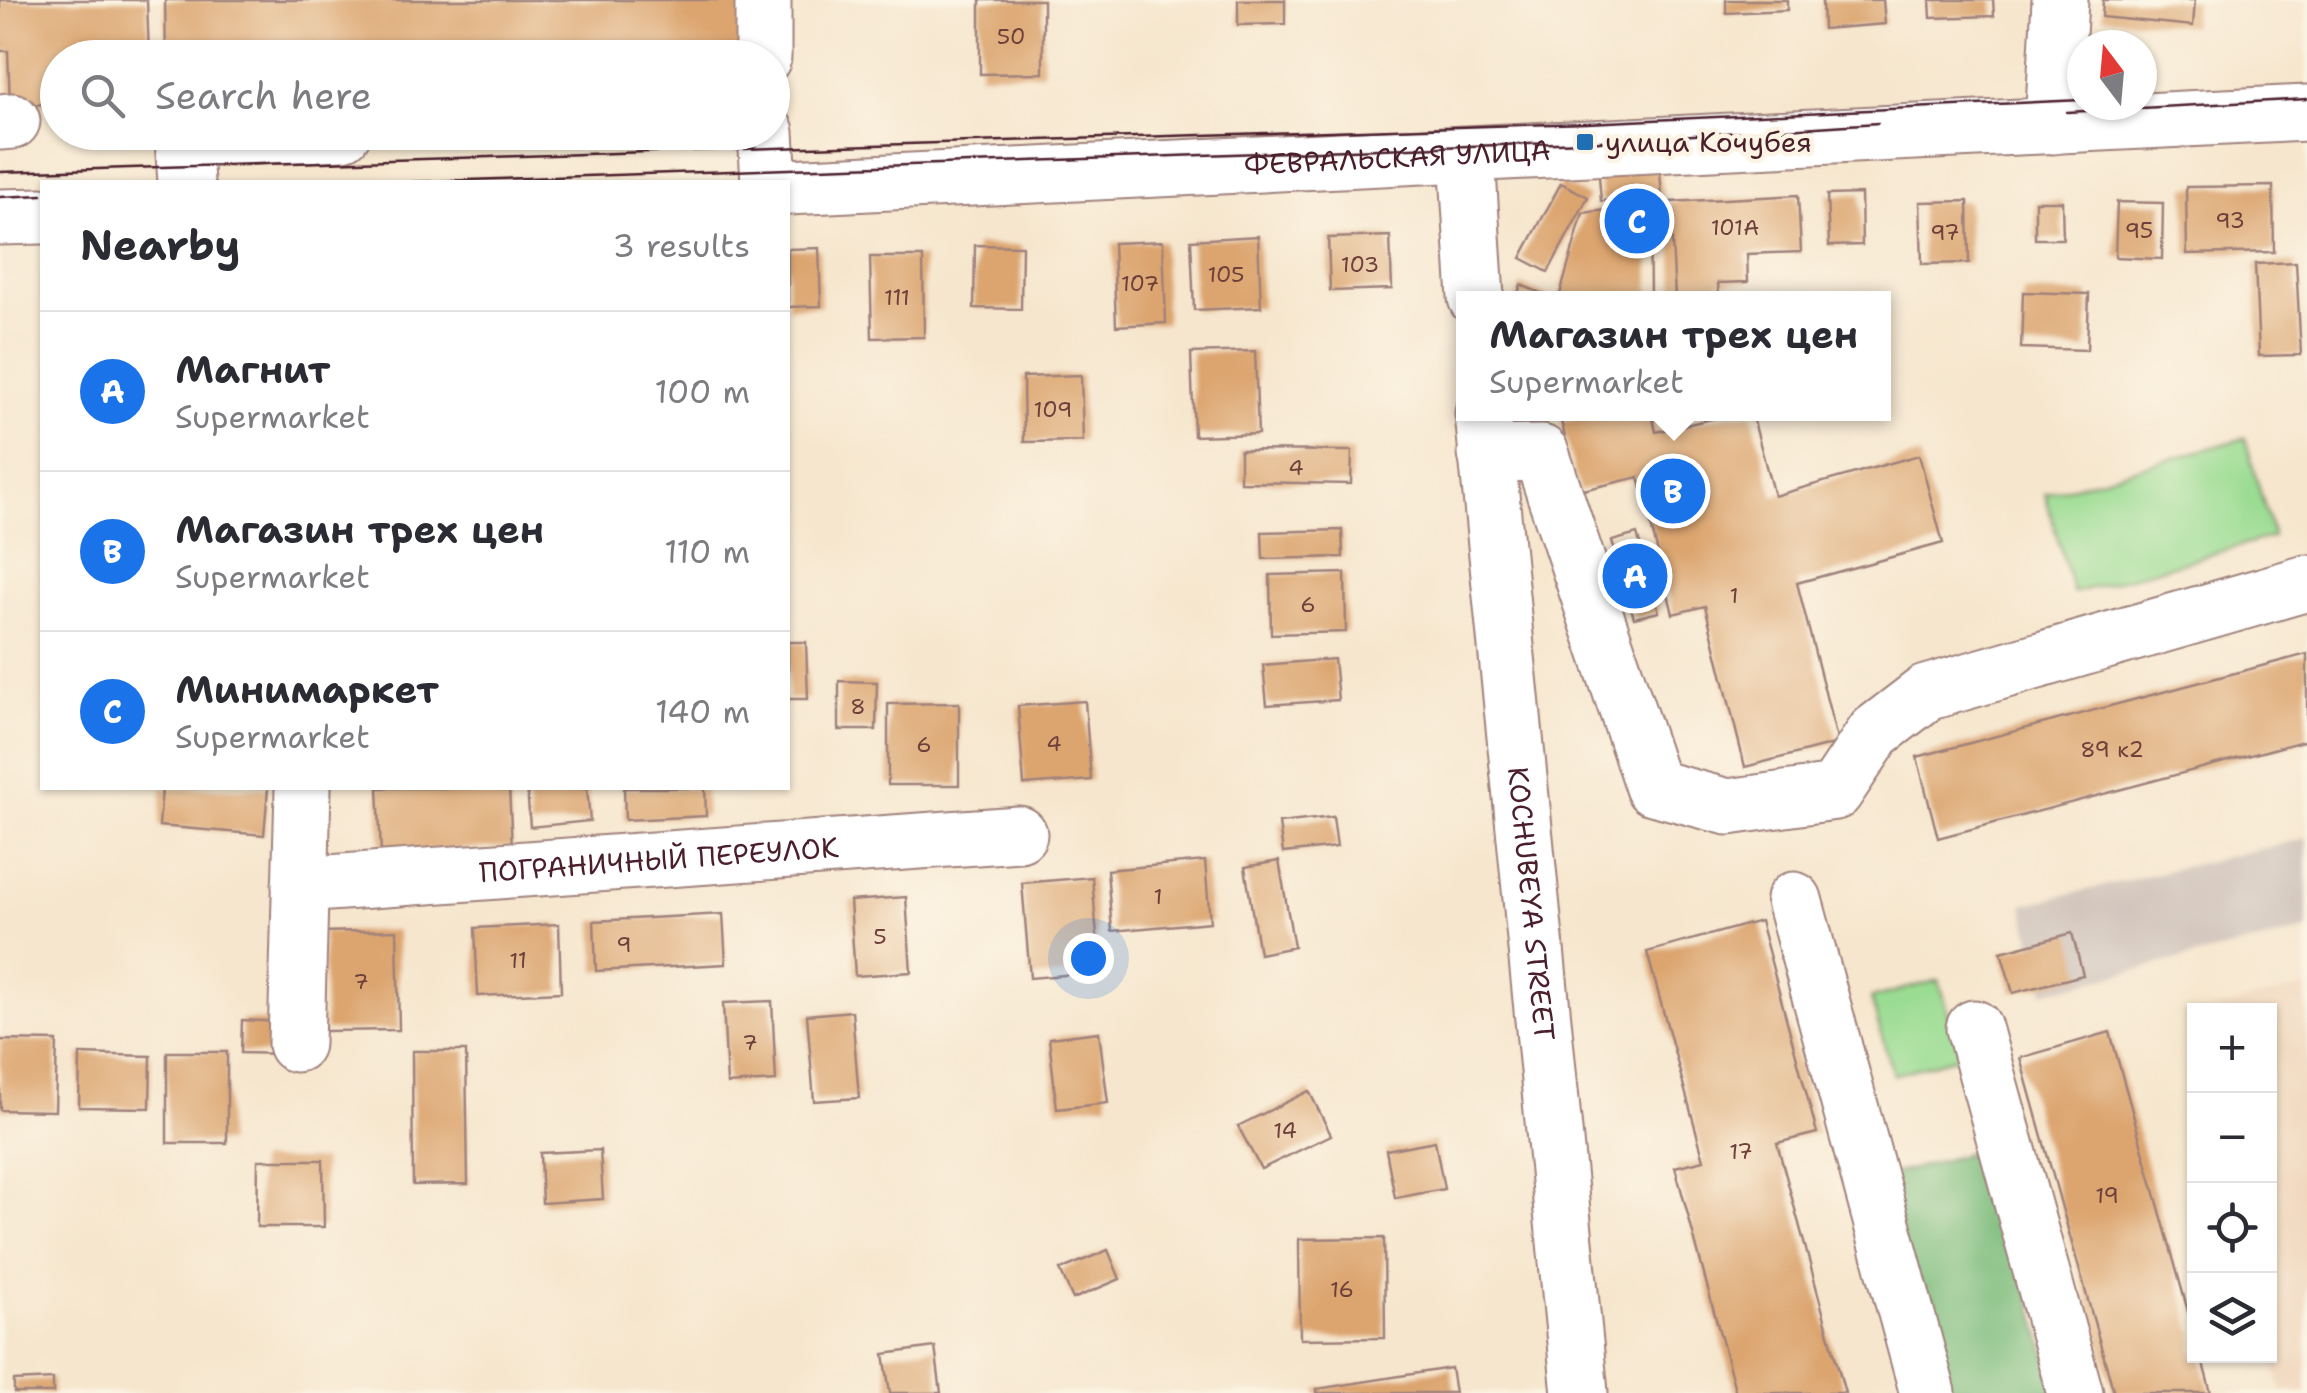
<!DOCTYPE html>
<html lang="en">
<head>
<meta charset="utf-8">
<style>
	:root { --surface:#fff; --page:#f7f7f7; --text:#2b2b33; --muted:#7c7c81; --line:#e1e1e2; --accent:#1a73e8 }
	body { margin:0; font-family:"Shantell Sans",sans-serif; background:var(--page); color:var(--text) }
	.controls { position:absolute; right:30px; bottom:30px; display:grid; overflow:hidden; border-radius:0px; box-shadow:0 2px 8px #0004 }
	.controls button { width:90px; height:90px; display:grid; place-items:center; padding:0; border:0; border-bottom:2px solid var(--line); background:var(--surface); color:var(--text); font:50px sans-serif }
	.compass { position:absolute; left:2067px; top:30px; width:90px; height:90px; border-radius:50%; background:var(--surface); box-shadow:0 2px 8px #0004; rotate:344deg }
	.you { position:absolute; left:1088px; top:958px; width:35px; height:35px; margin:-25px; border:8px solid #fff; border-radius:50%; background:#1a73e8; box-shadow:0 0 0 15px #1a73e833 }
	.badge { display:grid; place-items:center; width:65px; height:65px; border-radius:50%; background:var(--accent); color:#fff; font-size:32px; font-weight:700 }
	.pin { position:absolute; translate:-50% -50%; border:5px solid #fff; box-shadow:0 2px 10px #0006 }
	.popup { position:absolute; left:1456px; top:291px; width:435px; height:130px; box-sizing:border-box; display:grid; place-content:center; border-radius:0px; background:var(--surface); filter:drop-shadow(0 2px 8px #0005); font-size:32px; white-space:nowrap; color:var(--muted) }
	.popup b { font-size:38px; color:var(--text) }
	.popup::after { content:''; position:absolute; left:50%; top:100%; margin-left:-20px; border:20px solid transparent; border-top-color:var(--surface) }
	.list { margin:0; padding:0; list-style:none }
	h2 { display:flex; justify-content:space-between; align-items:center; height:130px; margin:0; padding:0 40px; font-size:42px }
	h2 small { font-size:32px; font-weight:400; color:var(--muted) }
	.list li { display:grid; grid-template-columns:65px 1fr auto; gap:30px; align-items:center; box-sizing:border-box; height:160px; padding:0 40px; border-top:2px solid var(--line) }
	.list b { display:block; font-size:38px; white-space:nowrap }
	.list p { margin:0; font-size:32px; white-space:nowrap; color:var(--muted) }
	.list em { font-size:32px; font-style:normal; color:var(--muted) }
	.icon { flex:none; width:55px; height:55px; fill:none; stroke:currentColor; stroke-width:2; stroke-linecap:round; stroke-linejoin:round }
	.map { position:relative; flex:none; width:2307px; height:1393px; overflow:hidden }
	.search { position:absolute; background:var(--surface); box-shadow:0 2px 8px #0004; left:40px; top:40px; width:750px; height:110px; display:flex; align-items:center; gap:25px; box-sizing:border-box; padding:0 35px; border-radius:55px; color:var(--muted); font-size:38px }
	.panel { position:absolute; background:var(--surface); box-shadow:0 2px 8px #0004; left:40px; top:180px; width:750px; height:610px; border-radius:0px }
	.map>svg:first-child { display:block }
	.built { fill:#f0d5bc }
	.industrial { fill:#cec1b9 }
	.green { fill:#9adc92; stroke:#727e5e; stroke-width:2.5 }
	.forest { fill:#7bbc7c; stroke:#626e54; stroke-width:2.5 }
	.building { fill:#dca570 }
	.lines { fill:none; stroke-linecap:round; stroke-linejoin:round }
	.minor-casing { stroke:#a0827c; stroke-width:59 }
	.minor { stroke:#fff; stroke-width:55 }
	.tram { stroke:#4a1f2b; stroke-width:2.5 }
	.poi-dot { fill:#1f6fb2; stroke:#fcf5e5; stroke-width:4 }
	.labels { text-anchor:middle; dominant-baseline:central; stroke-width:9; stroke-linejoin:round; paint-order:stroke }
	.number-label { font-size:22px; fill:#6e403c }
	.poi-label { font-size:28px; fill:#4a1f2b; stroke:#fcf5e5; text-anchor:start }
	.street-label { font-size:28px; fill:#4a1f2b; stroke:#fcf5e5 }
</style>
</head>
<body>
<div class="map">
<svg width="2307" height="1393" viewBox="0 0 2307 1393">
	<rect width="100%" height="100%" fill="#fcf5e5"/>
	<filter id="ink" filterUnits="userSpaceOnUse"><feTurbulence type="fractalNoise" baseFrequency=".01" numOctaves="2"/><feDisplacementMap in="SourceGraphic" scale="20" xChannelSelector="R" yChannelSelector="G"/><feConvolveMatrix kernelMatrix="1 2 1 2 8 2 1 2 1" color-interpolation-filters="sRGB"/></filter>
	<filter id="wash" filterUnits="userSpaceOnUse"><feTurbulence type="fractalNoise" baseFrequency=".0048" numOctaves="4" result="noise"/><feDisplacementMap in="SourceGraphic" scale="40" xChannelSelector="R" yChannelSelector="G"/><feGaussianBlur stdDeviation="2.25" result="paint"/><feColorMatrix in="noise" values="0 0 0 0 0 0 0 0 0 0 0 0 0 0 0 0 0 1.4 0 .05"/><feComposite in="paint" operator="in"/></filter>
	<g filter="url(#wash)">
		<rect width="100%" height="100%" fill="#f6e6ce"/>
		<path class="built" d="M2307,987V1393H2282L2270,1346V1011L2209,1010Z"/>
		<path class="industrial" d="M2307,838V930L2044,992L2023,905Z"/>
		<g class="green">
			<path d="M2245,438L2273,537L2073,593L2045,494Z"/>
			<path d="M1939,980L1961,1056L1893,1075L1871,998Z"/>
		</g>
		<path class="forest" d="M1989,1148L2057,1393H1941L1886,1176Z"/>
		<g id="blocks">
			<g class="building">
				<path d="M0,0H147L149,58H58V104L10,105L8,51H0Z"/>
				<path d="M165,0H745L746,55L166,58Z"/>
				<path d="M980,0H1043V73L980,74Z"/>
				<path d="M1238,0H1285V24L1238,25Z"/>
				<path d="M1726,0H1787V10L1726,13Z"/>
				<path d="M1822,0H1883L1885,24L1823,29Z"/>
				<path d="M1930,0H1993L1994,16L1931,18Z"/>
				<path d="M2103,0H2195L2193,26L2102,17Z"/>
				<path d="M1659,159L1662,197L1601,201L1598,164Z"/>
				<path d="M1561,183L1588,197L1548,272L1521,258Z"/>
				<path d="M2273,186L2274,252L2187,254L2186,187Z"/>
				<path d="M1861,194L1862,245L1829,246L1827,195Z"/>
				<path d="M1798,195L1801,252L1747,254L1748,282L1718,283L1719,298H1675L1670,202Z"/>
				<path d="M1968,201L1969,263L1922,264L1920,202Z"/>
				<path d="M2035,201H2062L2063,239H2035Z"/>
				<path d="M2117,202L2163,203L2162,259L2115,257Z"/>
				<path d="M1649,205L1650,298H1559L1583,213Z"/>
				<path d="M1258,236L1261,307L1194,310L1191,240Z"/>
				<path d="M1390,236L1392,289L1330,291L1328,238Z"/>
				<path d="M1163,241L1166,323L1116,326L1113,243Z"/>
				<path d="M975,245L1022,246L1021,309L974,308Z"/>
				<path d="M819,248L821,306L788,307V249Z"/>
				<path d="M870,257H923L924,337L872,338Z"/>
				<path d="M2296,262L2301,355L2259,356L2255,264Z"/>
				<path d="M1521,285L1553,298H1516Z"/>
				<path d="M2023,292L2089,294L2087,350L2021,348Z"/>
				<path d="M1255,351L1258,434L1194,436L1191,353Z"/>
				<path d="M1081,375L1083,441L1024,442L1023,377Z"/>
				<path d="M1593,414H1652L1656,432L1732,414H1752L1774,496L1919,455L1943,543L1797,583L1838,743L1745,767L1705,606L1673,614L1639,477L1579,491L1561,421Z"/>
				<path d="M1240,450L1352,451L1351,484L1240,482Z"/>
				<path d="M1342,530L1343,557L1263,559L1262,532Z"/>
				<path d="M1637,534L1659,612L1634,618L1612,541Z"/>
				<path d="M1345,573L1346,632L1271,634L1270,575Z"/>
				<path d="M788,642H806L808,699H788Z"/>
				<path d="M2307,654V740L1938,838L1917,757Z"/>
				<path d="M1334,659L1338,700L1267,705L1263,665Z"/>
				<path d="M839,681L877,682L876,730H839Z"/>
				<path d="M1085,701L1091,780L1024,785L1018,706Z"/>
				<path d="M959,703V785H888V704Z"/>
				<path d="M162,788H268L264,835L159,826Z"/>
				<path d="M378,788H509L512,847L381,853Z"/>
				<path d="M527,788H587L590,821L530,827Z"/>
				<path d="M624,788H705L706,816L625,820Z"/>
				<path d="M1333,817L1337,847L1283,853L1279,823Z"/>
				<path d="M1205,861L1210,922L1112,931L1107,870Z"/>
				<path d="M1279,861L1294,947L1259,954L1245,867Z"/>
				<path d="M1092,877L1100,972L1030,978L1022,883Z"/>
				<path d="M906,897L911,972L855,976L850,901Z"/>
				<path d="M723,914L726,964L596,971L594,921Z"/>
				<path d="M1760,921L1817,1133L1777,1143L1845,1393H1736L1675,1167L1704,1160L1647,952Z"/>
				<path d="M559,924L561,992L478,996L475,928Z"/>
				<path d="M397,930L399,1030L325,1031L323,932Z"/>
				<path d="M2072,933L2083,975L2013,993L2001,952Z"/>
				<path d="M772,1001L776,1081L727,1084L723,1003Z"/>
				<path d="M852,1011L859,1098L814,1101L807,1015Z"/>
				<path d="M242,1020L281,1022L280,1054L241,1053Z"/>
				<path d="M1099,1032L1108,1103L1057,1109L1049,1038Z"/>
				<path d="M2110,1032L2194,1333V1356H2201L2211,1393H2114L2020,1058Z"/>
				<path d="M0,1040L57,1041L55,1111L0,1110Z"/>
				<path d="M412,1051H466L468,1184L413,1185Z"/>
				<rect x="167" y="1052" width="60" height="91"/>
				<path d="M80,1054L151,1056L150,1108L79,1107Z"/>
				<path d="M1309,1091L1331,1135L1261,1169L1238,1126Z"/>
				<path d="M1435,1141L1444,1189L1395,1198L1386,1150Z"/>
				<path d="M600,1150L603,1199L542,1203L540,1153Z"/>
				<path d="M258,1160H323L324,1227H257Z"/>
				<path d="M1384,1238L1385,1338L1300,1339L1299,1239Z"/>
				<path d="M1108,1250L1120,1279L1073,1299L1060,1270Z"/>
				<path d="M935,1347L941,1393H890L884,1354Z"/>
				<path d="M1451,1368L1455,1393H1317V1389Z"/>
				<path d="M53,1379V1393H14V1381Z"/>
			</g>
		</g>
	</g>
	<g filter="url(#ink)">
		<use href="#blocks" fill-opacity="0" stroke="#a0827c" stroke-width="2.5"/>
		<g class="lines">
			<g class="minor-casing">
				<g id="minor">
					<path d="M763,0V58"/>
					<path d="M0,122L12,121"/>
					<path d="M2053,126L2060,0"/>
					<path d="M766,132L769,182"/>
					<path d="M1467,156L1476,298"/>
					<path d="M186,182L183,140L343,132"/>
					<path id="s1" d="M788,187L2307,113"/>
					<path d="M0,217L42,216"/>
					<path id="s2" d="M1483,414L1580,1393"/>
					<path d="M1486,454L1541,453L1653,787L1728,807L1835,792L1875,732L1926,693L2307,583"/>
					<path id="s3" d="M300,885L1019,834"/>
					<path d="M1794,900L1928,1393"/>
					<path d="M1974,1028L2075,1393"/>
					<path d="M296,1044L303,788"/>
				</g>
			</g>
			<use href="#minor" class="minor"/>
			<g class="tram">
				<path d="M2067,112L2307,99"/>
				<path d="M0,172L1587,123L2082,100"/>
				<path d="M409,182L1585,142L1878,123"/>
				<path d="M0,197L42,195"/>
			</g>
		</g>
	</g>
	<rect class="poi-dot" x="1575" y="132" width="20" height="20" rx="5"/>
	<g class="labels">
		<g class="number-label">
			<text x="1011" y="36">50</text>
			<text x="2230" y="220">93</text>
			<text x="1735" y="227">101А</text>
			<text x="2139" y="230">95</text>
			<text x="1945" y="232">97</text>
			<text x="1360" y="264">103</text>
			<text x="1226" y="274">105</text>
			<text x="1140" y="283">107</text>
			<text x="897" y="297">111</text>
			<text x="1053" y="409">109</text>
			<text x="1296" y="467">4</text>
			<text x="1734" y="595">1</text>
			<text x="1308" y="604">6</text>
			<text x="858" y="706">8</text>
			<text x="1054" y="743">4</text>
			<text x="924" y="744">6</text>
			<text x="2112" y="749">89 к2</text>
			<text x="1158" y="896">1</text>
			<text x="880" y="936">5</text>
			<text x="624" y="944">9</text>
			<text x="518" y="960">11</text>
			<text x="361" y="981">7</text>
			<text x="750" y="1042">7</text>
			<text x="1285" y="1130">14</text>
			<text x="1741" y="1151">17</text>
			<text x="2107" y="1195">19</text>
			<text x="1342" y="1289">16</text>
		</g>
		<g class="poi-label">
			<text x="1605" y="142">улица Кочубея</text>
		</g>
		<g class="street-label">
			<text stroke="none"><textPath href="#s1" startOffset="610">ФЕВРАЛЬСКАЯ УЛИЦА</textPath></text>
			<text stroke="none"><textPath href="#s3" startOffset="360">ПОГРАНИЧНЫЙ ПЕРЕУЛОК</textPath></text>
			<text stroke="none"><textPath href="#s2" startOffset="492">KOCHUBEYA STREET</textPath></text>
		</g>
	</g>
</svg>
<div class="controls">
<button>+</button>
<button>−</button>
<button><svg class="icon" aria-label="locate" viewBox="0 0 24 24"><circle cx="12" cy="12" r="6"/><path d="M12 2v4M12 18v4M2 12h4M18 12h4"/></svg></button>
<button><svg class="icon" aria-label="layers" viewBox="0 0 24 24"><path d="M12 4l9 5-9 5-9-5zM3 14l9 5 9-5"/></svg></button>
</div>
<svg class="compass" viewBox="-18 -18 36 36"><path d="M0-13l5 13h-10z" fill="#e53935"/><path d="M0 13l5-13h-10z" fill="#7c7c81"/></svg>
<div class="you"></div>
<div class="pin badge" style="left:1635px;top:576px">A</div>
<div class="pin badge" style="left:1673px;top:491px">B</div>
<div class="popup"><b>Магазин трех цен</b>Supermarket</div>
<div class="pin badge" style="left:1637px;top:221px">C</div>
<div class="search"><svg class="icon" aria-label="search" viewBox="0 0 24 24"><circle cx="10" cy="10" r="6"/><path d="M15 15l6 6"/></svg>Search here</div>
<section class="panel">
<h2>Nearby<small>3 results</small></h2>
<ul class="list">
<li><span class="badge">A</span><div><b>Магнит</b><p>Supermarket</p></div><em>100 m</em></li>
<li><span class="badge">B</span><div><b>Магазин трех цен</b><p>Supermarket</p></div><em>110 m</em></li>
<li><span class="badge">C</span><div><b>Минимаркет</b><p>Supermarket</p></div><em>140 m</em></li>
</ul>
</section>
</div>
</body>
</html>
